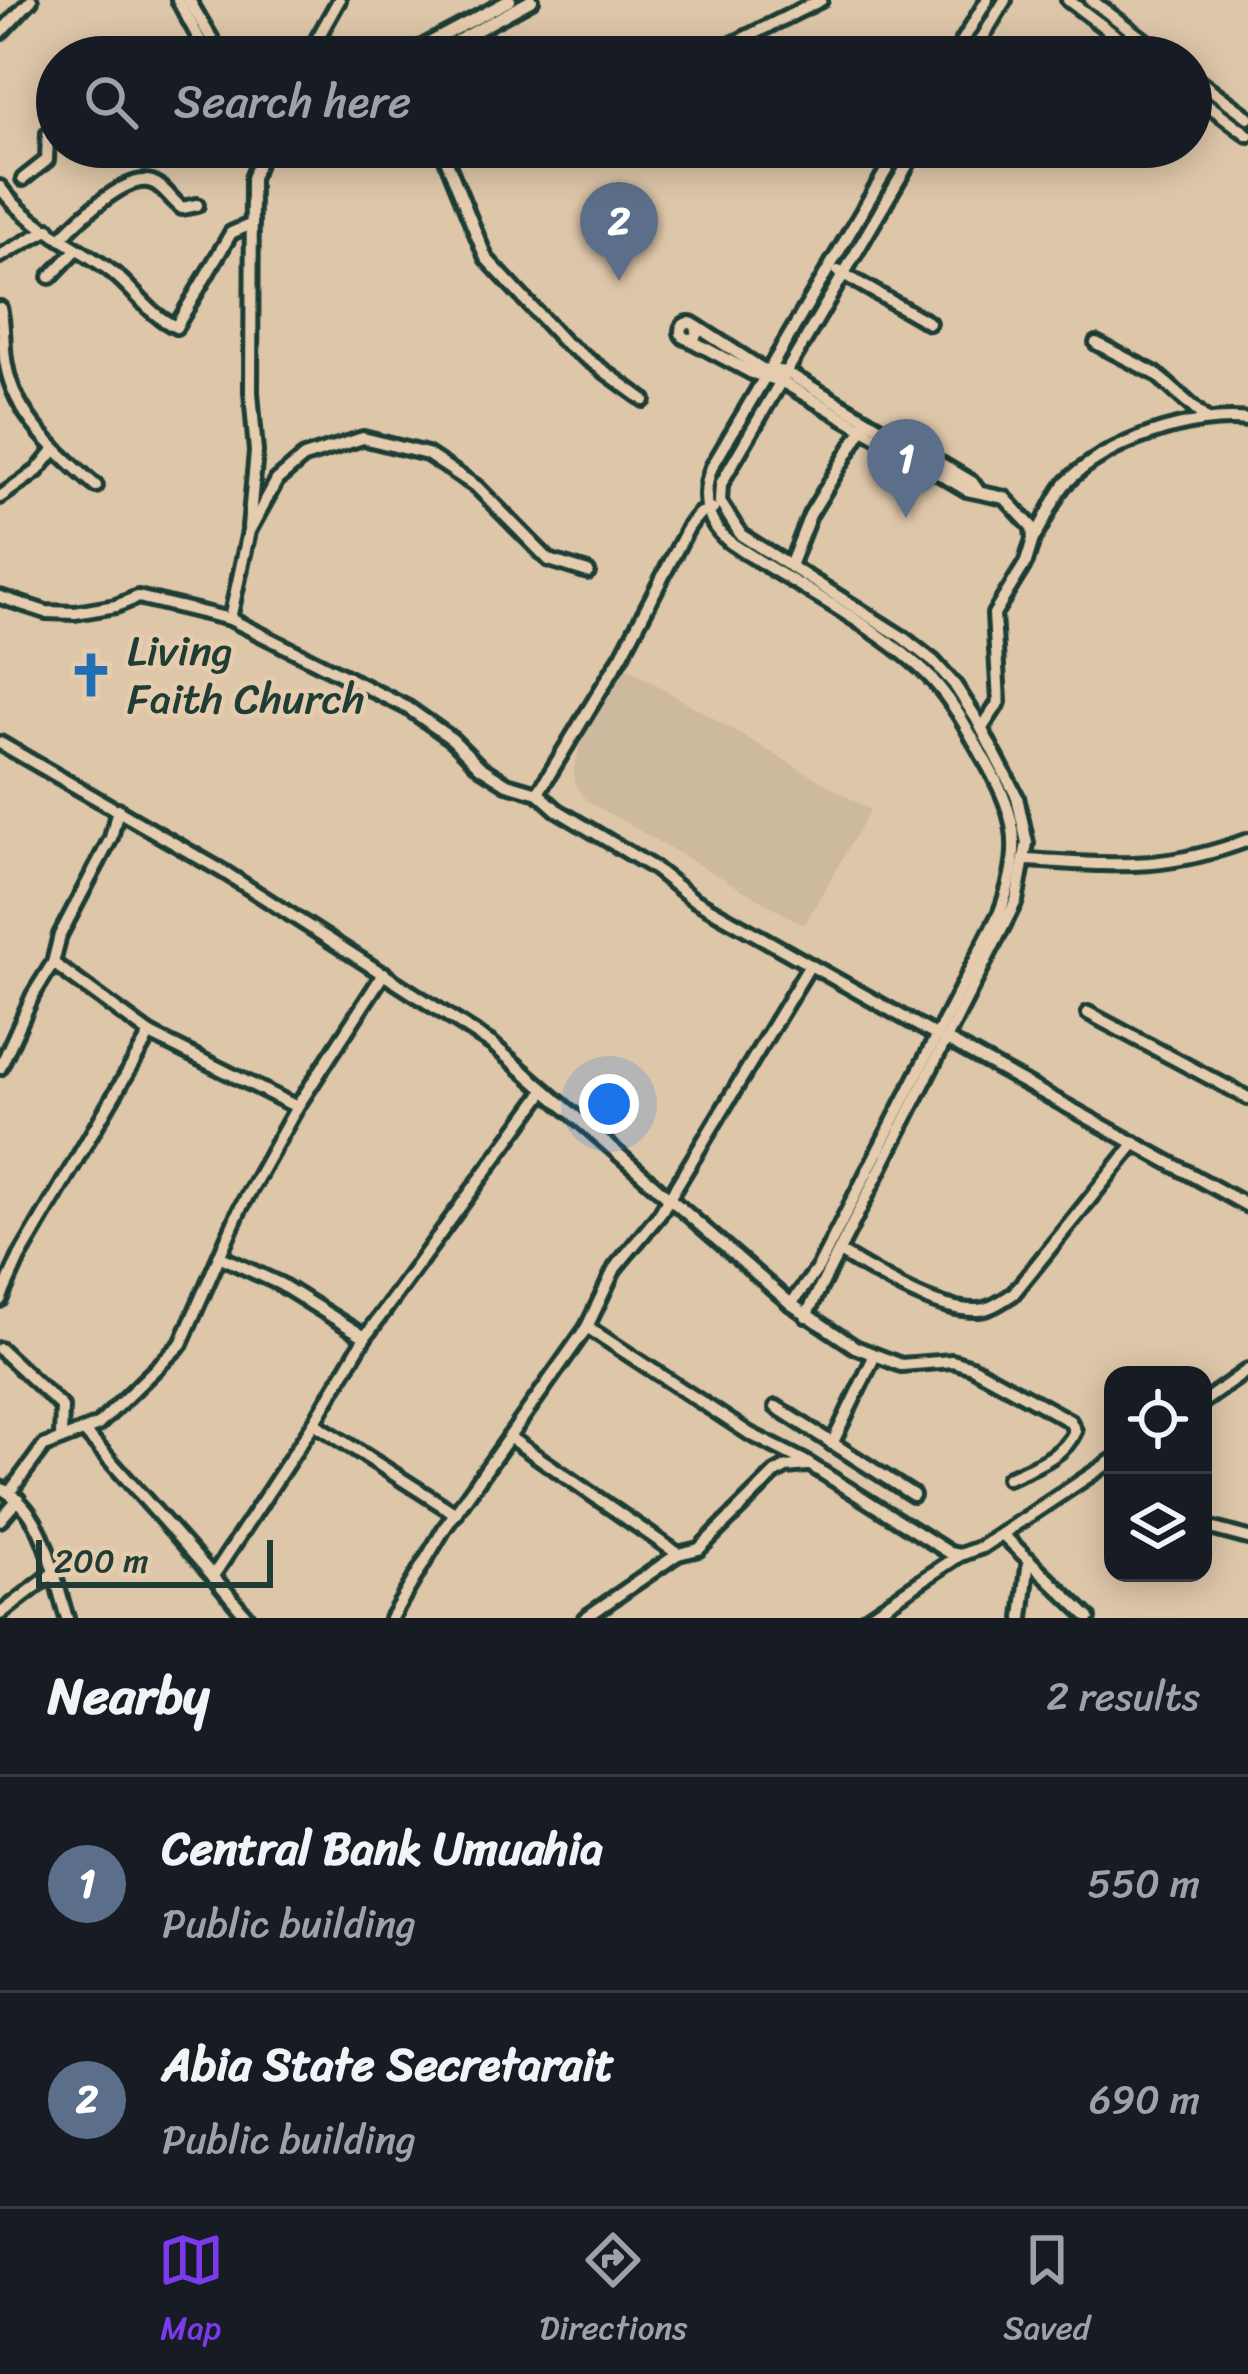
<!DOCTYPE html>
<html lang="en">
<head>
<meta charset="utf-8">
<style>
	:root { --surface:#171b24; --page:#20242c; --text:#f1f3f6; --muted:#9ea1a6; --line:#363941; --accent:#7c3aed }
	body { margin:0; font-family:Sriracha,sans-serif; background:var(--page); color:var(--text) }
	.controls { position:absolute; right:36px; bottom:36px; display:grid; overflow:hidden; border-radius:24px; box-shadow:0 6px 30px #0003 }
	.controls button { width:108px; height:108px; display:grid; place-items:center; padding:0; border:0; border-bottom:3px solid var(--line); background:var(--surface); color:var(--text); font:60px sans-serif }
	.scale { position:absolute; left:36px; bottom:30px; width:237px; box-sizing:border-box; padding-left:12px; border:6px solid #1f3d34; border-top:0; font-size:33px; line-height:42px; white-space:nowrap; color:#1f3d34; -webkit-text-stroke:9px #e6ccae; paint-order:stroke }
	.you { position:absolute; left:609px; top:1104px; width:42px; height:42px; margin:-30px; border:9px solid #fff; border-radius:50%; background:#1a73e8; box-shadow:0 0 0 18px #1a73e833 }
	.badge { display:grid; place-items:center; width:78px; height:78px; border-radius:50%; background:var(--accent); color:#fff; font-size:39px; font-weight:700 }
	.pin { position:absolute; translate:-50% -99px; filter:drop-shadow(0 3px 6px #0008) }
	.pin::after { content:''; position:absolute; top:63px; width:42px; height:36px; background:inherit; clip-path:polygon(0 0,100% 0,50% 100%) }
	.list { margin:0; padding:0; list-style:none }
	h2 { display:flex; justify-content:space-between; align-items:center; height:156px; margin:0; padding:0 48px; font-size:51px }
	h2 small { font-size:39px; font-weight:400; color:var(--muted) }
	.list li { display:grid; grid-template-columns:78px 1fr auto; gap:36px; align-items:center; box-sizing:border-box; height:216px; padding:0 48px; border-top:3px solid var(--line) }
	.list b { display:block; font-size:45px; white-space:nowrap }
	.list p { margin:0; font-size:39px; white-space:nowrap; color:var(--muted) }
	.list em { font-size:39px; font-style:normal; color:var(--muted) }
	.icon { flex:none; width:66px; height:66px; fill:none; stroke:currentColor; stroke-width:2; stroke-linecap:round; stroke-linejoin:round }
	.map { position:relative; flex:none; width:1248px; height:1618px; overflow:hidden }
	.search { position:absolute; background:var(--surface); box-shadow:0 6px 30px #0003; left:36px; right:36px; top:36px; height:132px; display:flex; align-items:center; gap:30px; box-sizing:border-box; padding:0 42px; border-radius:66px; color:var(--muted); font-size:45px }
	.sheet { height:588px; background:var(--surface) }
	nav { display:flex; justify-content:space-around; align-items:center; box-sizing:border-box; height:168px; border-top:3px solid var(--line); background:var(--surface); font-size:33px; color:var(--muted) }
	nav a { display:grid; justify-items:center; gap:6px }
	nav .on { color:var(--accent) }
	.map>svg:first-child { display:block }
	.built { fill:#ccb99e }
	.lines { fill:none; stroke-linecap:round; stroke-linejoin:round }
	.minor-casing { stroke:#1f3d34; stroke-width:20 }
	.minor { stroke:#e6ccae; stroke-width:10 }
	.labels { text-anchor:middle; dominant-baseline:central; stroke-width:9; stroke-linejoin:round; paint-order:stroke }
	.poi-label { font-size:42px; fill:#1f3d34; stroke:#e6ccae; text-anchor:start }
</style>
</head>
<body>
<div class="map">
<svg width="1248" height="1618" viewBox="0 0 1248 1618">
	<rect width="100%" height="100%" fill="#dec6a9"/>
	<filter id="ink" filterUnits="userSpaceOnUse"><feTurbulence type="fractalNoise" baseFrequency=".00833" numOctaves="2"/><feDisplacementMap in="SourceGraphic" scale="24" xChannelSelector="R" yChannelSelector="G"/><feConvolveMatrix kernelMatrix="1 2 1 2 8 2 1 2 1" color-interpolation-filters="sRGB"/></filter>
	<g filter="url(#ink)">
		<path class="built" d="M624,666L870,810L804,925L586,800L575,782L574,768L582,740Z"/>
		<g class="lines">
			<g class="minor-casing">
				<g id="minor">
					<path d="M178,0L209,57"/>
					<path d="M189,0L222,57"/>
					<path d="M1068,0L1144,57"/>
					<path d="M1091,0L1167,57"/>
					<path d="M0,33L31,0"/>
					<path d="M307,57L339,0"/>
					<path d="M403,57L510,0"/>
					<path d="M428,57L532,0"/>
					<path d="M706,57L821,0"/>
					<path d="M953,57L987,0"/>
					<path d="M971,57L1005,0"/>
					<path d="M1191,75L1248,117"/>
					<path d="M1191,92L1248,135"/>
					<path d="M441,147L486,258L564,342L644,400"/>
					<path d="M23,179L47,160L48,133L57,128"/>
					<path d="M0,187C27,226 76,244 112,272C135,290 149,315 176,327L231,233L252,224"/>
					<path d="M61,238C77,221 126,173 152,182C164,186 172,201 182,208L197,205"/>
					<path d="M0,256L49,229"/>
					<path d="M838,271L929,323"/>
					<path d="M50,277L76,250"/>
					<path d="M0,308C5,326 2,346 6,365C15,417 59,454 96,486"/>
					<circle cx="689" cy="331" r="8"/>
					<path d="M696,326L762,369L786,372L972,482L977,489"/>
					<path d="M688,339L752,373L781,381L967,490L1005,498L1032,527L1033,539L1026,562L994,614L999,702L982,728"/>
					<path d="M1096,343L1156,374L1205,418"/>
					<path d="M0,497L37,471L54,450"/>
					<path d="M249,527L256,452L251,392L252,178L265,147"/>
					<path d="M1033,539C1045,523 1055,494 1066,483C1105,442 1194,413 1248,420"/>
					<path d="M790,566L810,515L866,423"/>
					<path d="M588,572L549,560L477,487L427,454L363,438L304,457L277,480L249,531L230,619L408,708L452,739L480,767L507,784L538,793L557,810L654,868L693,899L810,965"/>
					<path d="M0,597L46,612L75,613L116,606L138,597L230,619"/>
					<path d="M0,743L224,872L492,1044L791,1304L855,1347L901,1365L952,1361L972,1367L1070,1421L1075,1431C1064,1457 1032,1467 1008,1478"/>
					<path d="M538,793L622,655L689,526L699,514L713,509"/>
					<path d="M1026,860C1114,865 1163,872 1248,840"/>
					<path d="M53,963L150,1034"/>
					<path d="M1088,1013L1248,1098"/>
					<path d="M947,1040L1248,1206"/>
					<path d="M0,1068L33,995L53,963L60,935L111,838L118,809"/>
					<path d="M839,1252C876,1273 935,1312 978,1310C991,1309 1002,1301 1013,1294L1135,1143"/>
					<path d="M219,1256L280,1284L365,1337L545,1090"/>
					<path d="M0,1300L19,1258L150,1034L297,1107"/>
					<path d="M791,1304L818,1268L1000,912C1025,846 1016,814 982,755C967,728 952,700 931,678C882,628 791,583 731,543C706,523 700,497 712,467L900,147"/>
					<path d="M806,1316L1016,901L1027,843L1017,797L976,718L954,684L934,662L902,637L741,535L720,502L721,484L733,463L918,147"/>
					<path d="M587,1327L750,1434L804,1461L950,1553L960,1555L982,1547L1113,1460"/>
					<path d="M0,1349L62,1407L61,1437"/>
					<path d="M1203,1402L1248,1370"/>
					<path d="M776,1407L913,1495"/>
					<path d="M314,1423L456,1514"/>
					<path d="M84,1431L213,1576L314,1423L365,1337"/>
					<path d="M509,1437L678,1554L699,1549L775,1473L786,1467L807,1465"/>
					<path d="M832,1444L874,1357"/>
					<path d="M0,1488C46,1510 52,1573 67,1618"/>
					<path d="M9,1493L44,1446L98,1425L181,1344L240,1209L297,1107L384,973"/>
					<path d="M0,1520L18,1499"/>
					<path d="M1203,1526L1248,1538"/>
					<path d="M1002,1534L1089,1618"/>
					<path d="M213,1576L248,1618"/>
					<path d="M0,1614L52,1574"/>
					<path d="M391,1618L444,1529L587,1327L615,1268L659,1215L810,965L937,1036"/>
					<path d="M585,1618L678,1554"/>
					<path d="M866,1618L960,1555"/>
					<path d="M1022,1618L1029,1559"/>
				</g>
			</g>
			<use href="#minor" class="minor"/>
		</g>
	</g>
	<defs>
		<g id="church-bare" transform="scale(3.6)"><path d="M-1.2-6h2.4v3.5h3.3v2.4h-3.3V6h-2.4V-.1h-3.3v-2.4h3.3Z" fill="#1f6fb2" stroke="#e6ccae" stroke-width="2.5" paint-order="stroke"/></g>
	</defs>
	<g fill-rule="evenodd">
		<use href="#church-bare" x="91" y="675"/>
	</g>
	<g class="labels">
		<g class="poi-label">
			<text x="127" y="651">Living<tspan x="127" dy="48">Faith Church</tspan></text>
		</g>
	</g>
</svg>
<div class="controls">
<button><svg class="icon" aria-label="locate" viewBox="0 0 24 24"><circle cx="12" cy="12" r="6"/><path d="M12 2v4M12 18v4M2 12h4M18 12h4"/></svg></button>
<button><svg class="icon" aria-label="layers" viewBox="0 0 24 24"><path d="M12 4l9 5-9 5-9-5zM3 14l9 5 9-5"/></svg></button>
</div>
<div class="scale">200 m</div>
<div class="you"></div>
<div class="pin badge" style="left:906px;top:518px;background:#5c6f8a">1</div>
<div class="pin badge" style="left:619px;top:281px;background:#5c6f8a">2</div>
<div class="search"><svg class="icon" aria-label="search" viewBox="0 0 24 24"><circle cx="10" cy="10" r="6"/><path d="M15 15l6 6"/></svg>Search here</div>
</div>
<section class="sheet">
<h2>Nearby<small>2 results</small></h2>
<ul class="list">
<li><span class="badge" style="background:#5c6f8a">1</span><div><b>Central Bank Umuahia</b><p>Public building</p></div><em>550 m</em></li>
<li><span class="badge" style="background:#5c6f8a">2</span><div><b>Abia State Secretarait</b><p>Public building</p></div><em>690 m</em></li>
</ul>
</section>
<nav>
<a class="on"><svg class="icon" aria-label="map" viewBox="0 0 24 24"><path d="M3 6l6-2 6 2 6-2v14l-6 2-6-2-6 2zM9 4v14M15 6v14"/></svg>Map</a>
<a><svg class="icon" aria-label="directions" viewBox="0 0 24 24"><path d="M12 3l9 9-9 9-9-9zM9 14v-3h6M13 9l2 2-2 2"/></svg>Directions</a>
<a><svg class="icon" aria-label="saved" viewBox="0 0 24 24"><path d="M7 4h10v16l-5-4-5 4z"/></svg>Saved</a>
</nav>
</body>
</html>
